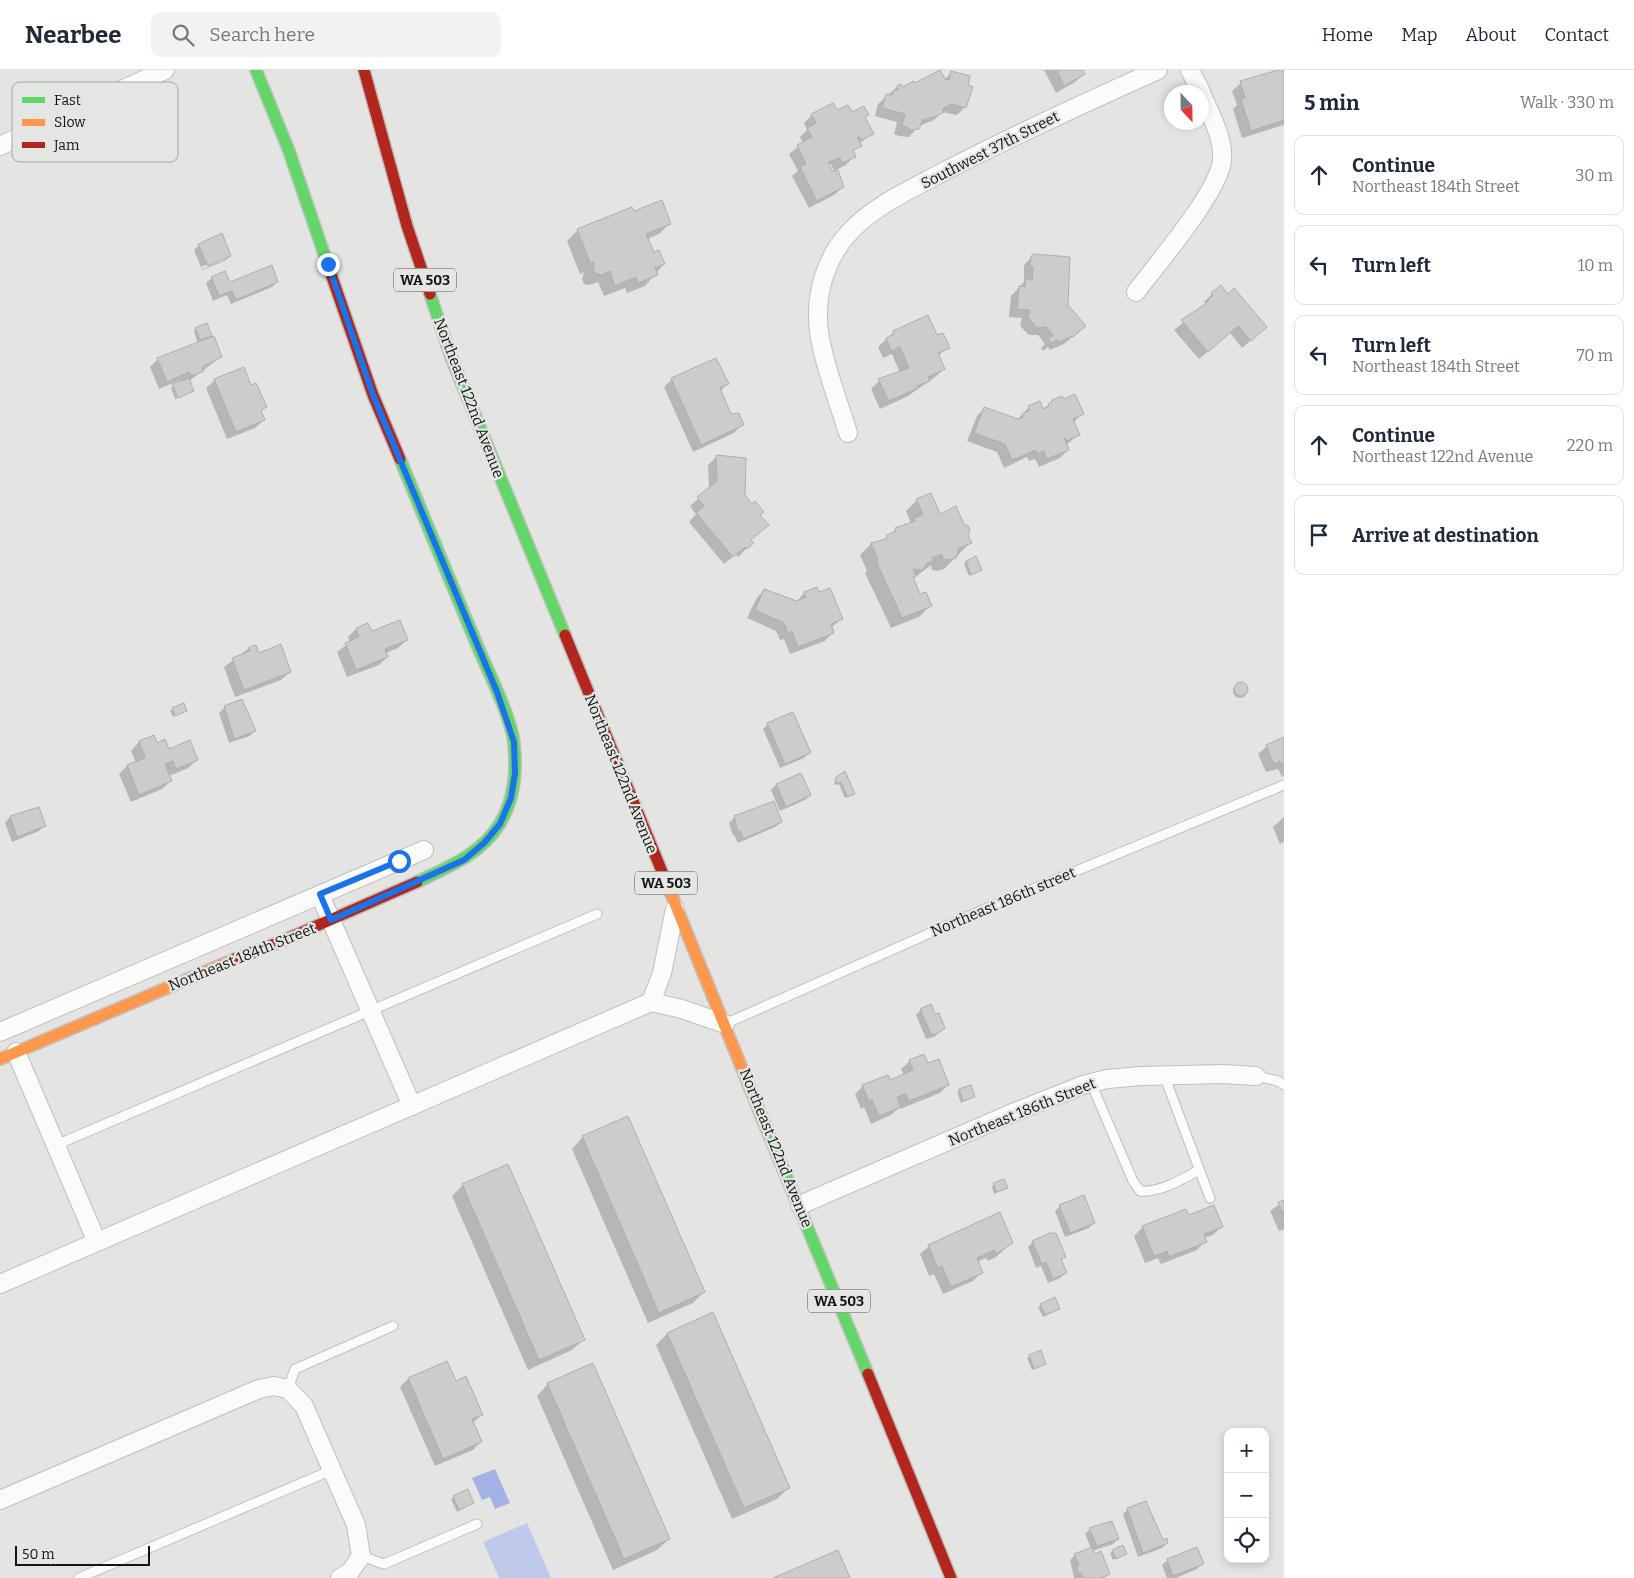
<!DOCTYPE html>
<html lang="en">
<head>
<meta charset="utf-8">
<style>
	:root { --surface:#fff; --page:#f2f2f3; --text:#1f2937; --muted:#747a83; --line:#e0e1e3 }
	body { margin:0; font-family:Bitter,serif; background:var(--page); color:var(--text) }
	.controls { position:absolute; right:15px; bottom:15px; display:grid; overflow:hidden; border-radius:10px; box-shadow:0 2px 8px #0003 }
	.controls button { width:45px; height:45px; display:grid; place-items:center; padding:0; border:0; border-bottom:1px solid var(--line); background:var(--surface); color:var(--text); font:25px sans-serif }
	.compass { position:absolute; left:1164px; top:15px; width:45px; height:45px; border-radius:50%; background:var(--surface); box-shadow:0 2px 8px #0003; rotate:158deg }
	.scale { position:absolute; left:15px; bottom:12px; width:135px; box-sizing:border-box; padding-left:5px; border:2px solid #131413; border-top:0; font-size:14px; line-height:18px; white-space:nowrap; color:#131413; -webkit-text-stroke:4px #e3e6e2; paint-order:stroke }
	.stop { position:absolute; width:15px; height:15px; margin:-11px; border:4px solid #1a73e8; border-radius:50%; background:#fff }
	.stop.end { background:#1a73e8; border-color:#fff; box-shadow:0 1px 5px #0008 }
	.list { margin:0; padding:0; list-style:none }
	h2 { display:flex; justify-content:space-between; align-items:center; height:65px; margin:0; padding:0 20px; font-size:21px }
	h2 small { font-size:16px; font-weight:400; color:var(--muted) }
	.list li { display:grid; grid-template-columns:32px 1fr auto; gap:15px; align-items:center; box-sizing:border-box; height:80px; margin:0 10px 10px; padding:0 10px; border:1px solid var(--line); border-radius:10px }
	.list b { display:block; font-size:19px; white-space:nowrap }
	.list p { margin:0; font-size:16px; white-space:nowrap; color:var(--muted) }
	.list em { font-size:16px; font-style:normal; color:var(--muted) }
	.icon { flex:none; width:28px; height:28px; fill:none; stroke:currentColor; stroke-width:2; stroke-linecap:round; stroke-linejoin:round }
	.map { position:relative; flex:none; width:1284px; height:1508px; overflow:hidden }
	header { display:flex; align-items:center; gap:30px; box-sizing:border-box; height:70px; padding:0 25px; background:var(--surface); border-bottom:1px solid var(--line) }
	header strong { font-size:24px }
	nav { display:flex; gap:28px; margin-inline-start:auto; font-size:18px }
	.search { width:350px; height:45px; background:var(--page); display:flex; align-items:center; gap:12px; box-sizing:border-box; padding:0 18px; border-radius:10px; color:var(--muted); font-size:19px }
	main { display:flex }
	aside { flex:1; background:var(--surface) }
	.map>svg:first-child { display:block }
	.green { fill:#bfc9e9 }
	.water { fill:#a3b2e4 }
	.shadow { fill:#0003; fill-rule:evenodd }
	.building { fill:#cccdcb; stroke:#aeafad }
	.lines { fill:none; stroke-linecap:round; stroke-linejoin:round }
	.lane-casing { stroke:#bfc0be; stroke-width:11 }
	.street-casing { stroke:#bfc0be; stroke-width:20 }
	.fast-casing { stroke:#bfc0be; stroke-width:14 }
	.slow-casing { stroke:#bfc0be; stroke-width:14 }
	.jam-casing { stroke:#bfc0be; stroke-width:14 }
	.lane { stroke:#fbfbfb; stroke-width:9 }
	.street { stroke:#fbfbfb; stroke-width:18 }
	.fast { stroke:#63d668; stroke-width:11 }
	.slow { stroke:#ff974d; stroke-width:11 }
	.jam { stroke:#b3261e; stroke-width:11 }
	.route { stroke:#1a73e8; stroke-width:6 }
	.labels { text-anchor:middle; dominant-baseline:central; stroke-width:4.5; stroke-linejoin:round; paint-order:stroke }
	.shield { fill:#e3e6e2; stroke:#515351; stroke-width:1 }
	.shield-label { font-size:14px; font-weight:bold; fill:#131413 }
	.street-label { font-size:15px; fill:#131413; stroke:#e3e6e2 }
	.key { fill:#e3e6e2; stroke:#a5a7a4; stroke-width:1 }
	.key-label { font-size:14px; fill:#131413 }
</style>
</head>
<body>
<header>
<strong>Nearbee</strong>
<div class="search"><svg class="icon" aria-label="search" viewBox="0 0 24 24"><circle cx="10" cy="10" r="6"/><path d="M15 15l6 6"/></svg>Search here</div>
<nav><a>Home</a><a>Map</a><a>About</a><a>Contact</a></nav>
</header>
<main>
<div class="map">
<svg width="1284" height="1508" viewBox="0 0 1284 1508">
	<rect width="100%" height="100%" fill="#e4e5e3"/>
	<path class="green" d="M527,1453L551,1508H499L483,1472Z"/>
	<path class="water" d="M495,1399L510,1433L495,1439L490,1427L482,1430L472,1408Z"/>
	<g class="shadow">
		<path d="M1044,0H1082L1084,4L1075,12L1056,23Z"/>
		<path d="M952,2L965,37L957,45L942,42L934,50L919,56L909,67L899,66L894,64L897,52L875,46L878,34L897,17L901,15L903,19L944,10Z"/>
		<path d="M1284,7V55L1242,68L1233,39L1237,35L1232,21L1241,13Z"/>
		<path d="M836,42L867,45L864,48L872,63L859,74L853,83L854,86L846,95L836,100L843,117L834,125L809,138L792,106L798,101L789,84L803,73L800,67L807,60L804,53L812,45ZM831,94L835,103L832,104L829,95Z"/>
		<path d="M633,143L670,153L659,164L647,169L653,184L664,194L645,216L627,223L625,218L604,226L598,212L589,215L584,214L582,209L584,202L580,204L567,171L578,160Z"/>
		<path d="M199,175L230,186L225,191L202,200L194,180ZM225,187V190L202,199L201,197Z"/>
		<path d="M1032,187L1067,236L1085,256L1064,274L1050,280L1048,277L1043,281L1041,278L1045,274L1038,265H1029L1020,256L1022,248L1009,247L1011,226L1024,212V195Z"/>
		<path d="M212,208L229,214L277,212L272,217L231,234L227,225L213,231L206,213Z"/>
		<path d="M1212,224L1257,265L1242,278L1230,263L1199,289L1174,260L1204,236L1206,234L1204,232Z"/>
		<path d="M196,259L211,265L205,271L221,287L189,311L192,321L190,323L175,329L171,318L182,312L180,310L159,319L150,297L158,289L198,274L194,261Z"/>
		<path d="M894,262L937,267L948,277L938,286L944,299L935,307L908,326L880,339L871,319L879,311L900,303L892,284L883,288L878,277Z"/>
		<path d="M672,309L727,314L720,321L730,346L742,354L734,363L693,382L664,317Z"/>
		<path d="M215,310L250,317L265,337L260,342L264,350L255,358L227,369L206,318Z"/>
		<path d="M1052,331L1082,344L1074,352L1078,365L1066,375L1068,380L1060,388L1039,397L1035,389L1029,391L1027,387L1004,398L997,382L967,371L977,346L985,338L1017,350L1029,337L1042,341Z"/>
		<path d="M716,387L767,455L750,471L752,473L738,487L736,484L724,494L689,452L696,444L690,436L709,419L708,395Z"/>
		<path d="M917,430L967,465L970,473L944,499L938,501L932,500L931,495L913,509L920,526L930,536L919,547L891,558L865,503L867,501L860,485L871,474L883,471L896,459L911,453L906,441Z"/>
		<path d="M966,492L981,500L969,506L964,494Z"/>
		<path d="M817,518L841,549L831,558L833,562L825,571L790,584L784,569L780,570L776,561L747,548L756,529L764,520L796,532L804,523Z"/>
		<path d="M356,559L371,563L407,570L398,578L386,583L387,587L379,595L347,607L337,582L350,572L348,567Z"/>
		<path d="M249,578L290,602L281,610L235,627L224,597Z"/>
		<circle cx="1240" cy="621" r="7"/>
		<path d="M225,637L255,660L250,666L229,673L219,643Z"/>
		<path d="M173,639L185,641L173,647L170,641Z"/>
		<path d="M768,654L809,682L804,688L780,698L763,659Z"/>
		<path d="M1284,666V705L1282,707L1278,699L1266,702L1258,684L1267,676L1283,669Z"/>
		<path d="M153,667L156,674L197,690L188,698L169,706L171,711L162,719L131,732L119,704L127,696L136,693L131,681L139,672Z"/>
		<path d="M844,703L854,723L845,728L839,714L835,715L834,712Z"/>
		<path d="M801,704L810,725L805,730L780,741L771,720L776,715Z"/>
		<path d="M38,739L44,756L39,761L12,772L5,753L10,747Z"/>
		<path d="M1284,747V772L1280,774L1273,757Z"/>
		<path d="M734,748L781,752L775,757L738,773L734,765L733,766L729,753Z"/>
		<path d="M921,940L935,946L944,958L934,967L926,969L916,945Z"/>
		<path d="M910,991L927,995L948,1015L940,1023L900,1039V1037L891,1045L871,1054L864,1037L861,1039L855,1024L863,1016L889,1012L904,1006L901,999Z"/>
		<path d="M960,1020L973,1027L961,1033L957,1022Z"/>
		<path d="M583,1067L704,1222L693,1233L648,1253L572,1079Z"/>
		<path d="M994,1114L1006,1118L994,1124L992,1117Z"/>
		<path d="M463,1115L584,1269L572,1280L528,1300L452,1126Z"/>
		<path d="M1284,1131V1159L1279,1161L1270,1141Z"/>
		<path d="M1060,1136L1094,1152L1089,1158L1065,1167L1055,1141Z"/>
		<path d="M1188,1146L1221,1157L1213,1165L1204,1168L1205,1171L1197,1180L1161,1194L1158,1188L1145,1193L1134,1166L1143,1157Z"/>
		<path d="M1033,1172L1065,1187L1060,1191L1065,1203L1060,1208L1048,1213L1041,1196L1036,1198L1028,1177Z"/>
		<path d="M1011,1173L996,1187L988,1191L986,1188L977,1192L981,1203L973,1211L943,1224L934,1204L929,1206L920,1184L929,1176Z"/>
		<path d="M1041,1235L1059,1239L1043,1247L1038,1237Z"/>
		<path d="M667,1264L788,1418L777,1429L732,1449L656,1275Z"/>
		<path d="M1030,1286L1045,1294L1032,1300L1027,1288Z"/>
		<path d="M446,1292L455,1312L481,1345L473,1353L481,1371L473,1380L435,1396L400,1317L408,1309Z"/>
		<path d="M548,1314L669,1469L657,1480L613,1500L537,1326Z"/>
		<path d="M454,1427L473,1433L457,1442L451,1429Z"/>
		<path d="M1128,1439L1162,1471L1167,1473L1162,1478L1138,1487L1123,1444Z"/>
		<path d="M1090,1459L1118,1469L1113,1474L1092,1481L1108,1504L1104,1508H1074L1070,1490L1075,1485L1091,1478L1085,1464Z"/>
		<path d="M1122,1476L1126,1484L1113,1490L1110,1483Z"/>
		<path d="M1168,1490L1203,1493L1197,1499L1176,1508H1167L1162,1495Z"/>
	</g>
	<g class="building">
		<path d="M940,0L945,9L949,10L951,1L970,6L968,15L973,17L966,38L951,34L942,39L944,42L932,48L931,47L924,51L923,49L919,59L912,60L902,55L905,44L882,38L886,24L892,25L894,20H898L897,16L901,14L903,17L914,11L915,13Z"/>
		<path d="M1057,0H1083L1085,4L1064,16Z"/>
		<path d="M1278,0H1283L1284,3V50L1251,61L1241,29L1245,28L1240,11Z"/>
		<path d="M833,33L837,40L848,35L852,42L864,36L869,45L865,47L874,64L861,70L859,66L857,67L862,76L853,80L856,87L842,93L840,88L828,92L833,102L838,100L844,117L817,131L800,97L806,94L797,75L812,67L807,58L816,53L811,44Z"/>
		<path d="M662,130L671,154L646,164L654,182L659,180L665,194L655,198L658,205L638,213L636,207L615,216L610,201L601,205L595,203L593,197L594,192L591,194L577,159L632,137L634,141Z"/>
		<path d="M222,163L231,186L208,196L198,174Z"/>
		<path d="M1034,184L1070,187L1068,235L1086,256L1074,266L1058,272L1057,269L1052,273L1048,269L1053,265L1046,257L1037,258L1028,247L1030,240L1017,239L1019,216L1025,217L1026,209L1032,210L1033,197H1030L1031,186Z"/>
		<path d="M272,195L278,212L236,230L232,221L219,226L211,207L225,201L230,212Z"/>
		<path d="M1221,215L1228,224L1234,218L1267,257L1251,271L1238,256L1208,282L1181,250L1204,235L1213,225L1211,223Z"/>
		<path d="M928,245L937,265L943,263L950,278L938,283L945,299L928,307L930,311L917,316L918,318L889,331L878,309L909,298L900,277L891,281L886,268L894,264L893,261Z"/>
		<path d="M207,253L212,266L200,270L195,258Z"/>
		<path d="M214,266L222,287L202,297L204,301L191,306L189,302L167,312L157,288Z"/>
		<path d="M716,288L729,314L720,318L731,344L739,343L744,355L701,375L671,308Z"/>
		<path d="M244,297L251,315L256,313L267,337L261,340L265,350L236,362L214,309Z"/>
		<path d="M189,308L194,321L178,328L172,314Z"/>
		<path d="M1075,324L1084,344L1073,349L1080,365L1067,371L1064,367L1069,380L1047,389L1044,381L1037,384L1036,380L1012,390L1005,374L974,363L984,337L1018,349L1023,347L1022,344L1030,340L1028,336L1040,331L1043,339L1049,336L1048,334L1052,332V330L1062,326L1064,329Z"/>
		<path d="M716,385L746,388L745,425L752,434L755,431L764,442L760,445L769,455L751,470L754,473L747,479L745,477L733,487L696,443L704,436L697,427L717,411Z"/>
		<path d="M931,423L940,444L956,436L964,454L968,456L970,461L968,465L972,473L959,478L956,488L950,490L943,489L942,484L932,488L933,491L926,494L923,500L913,499L916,506L913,507L920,524L926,522L932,536L902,548L876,491L878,490L871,473L886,469L887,465L896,461L895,458L915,451L914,448L923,444L916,429Z"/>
		<path d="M976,486L982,500L971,505L966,491Z"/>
		<path d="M817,517L819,522L830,518L843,549L831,554L834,563L798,577L792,561L788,563L784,553L755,540L764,519L797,531L806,527L804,522Z"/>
		<path d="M400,550L408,570L385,579L388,587L356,600L345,573L359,567L356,558L368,553L372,561Z"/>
		<path d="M281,574L291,602L244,620L232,588L250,581L249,577L256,575L259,583Z"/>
		<circle cx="1241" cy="619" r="7"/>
		<path d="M242,629L256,661L234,669L224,636Z"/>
		<path d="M184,633L187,641L175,646L172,638Z"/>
		<path d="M793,642L811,683L785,694L767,653Z"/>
		<path d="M154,665L157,673L165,669L169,679L190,670L198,690L176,699L173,691L165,694L172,711L139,725L127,695L145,688L139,671Z"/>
		<path d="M1284,667V693L1281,694L1280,691L1274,694L1266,675Z"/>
		<path d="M845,701L855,724L847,727L841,712L837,714L835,708Z"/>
		<path d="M801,703L811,725L786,737L776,714Z"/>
		<path d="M774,731L782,752L743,769L740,761L738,762L734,746Z"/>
		<path d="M39,737L46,756L17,767L10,746Z"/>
		<path d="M931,934L935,944L939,943L945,958L937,964H931L920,939Z"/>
		<path d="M924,984L928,993L939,989L949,1015L909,1031L906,1024L897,1027L901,1037L879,1046L872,1030L869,1031L862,1015L888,1005L890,1010L913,1000L909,990Z"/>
		<path d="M971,1015L975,1027L963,1031L959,1019Z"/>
		<path d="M628,1046L705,1222L659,1243L582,1066Z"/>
		<path d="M508,1094L585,1270L539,1290L462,1114Z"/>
		<path d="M1004,1109L1008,1118L997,1122L993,1113Z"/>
		<path d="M1084,1125L1095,1153L1070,1163L1059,1135Z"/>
		<path d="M1284,1130V1146L1278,1132Z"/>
		<path d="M1214,1135L1223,1157L1204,1164L1207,1172L1169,1187L1167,1181L1154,1186L1142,1156L1186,1139L1189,1145Z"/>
		<path d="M1000,1142L1013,1173L996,1184L995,1180L977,1188L983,1203L951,1217L942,1196L938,1198L928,1175Z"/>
		<path d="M1050,1163H1056L1066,1187L1061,1189L1067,1203L1053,1209L1046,1192L1042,1194L1032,1171Z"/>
		<path d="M1055,1227L1060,1239L1045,1245L1040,1234Z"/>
		<path d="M713,1242L790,1418L744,1438L667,1263Z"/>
		<path d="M1041,1280L1046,1294L1034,1299L1029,1285Z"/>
		<path d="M447,1291L456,1311L466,1306L483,1345L472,1349L482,1372L443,1389L408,1308Z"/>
		<path d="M593,1293L670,1469L624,1489L547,1313Z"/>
		<path d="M468,1419L474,1433L459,1440L453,1426Z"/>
		<path d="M1146,1431L1163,1470L1167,1468L1168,1473L1143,1483L1127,1438Z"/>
		<path d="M1112,1451L1119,1469L1097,1476L1089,1458Z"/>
		<path d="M1123,1475L1127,1484L1116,1489L1112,1480Z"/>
		<path d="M1092,1477L1095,1484L1101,1481L1110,1504L1101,1508H1083L1081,1503L1079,1504L1076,1497L1079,1496L1074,1484Z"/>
		<path d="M1197,1477L1204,1494L1173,1506L1167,1489Z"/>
		<path d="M838,1480L850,1508H773Z"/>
	</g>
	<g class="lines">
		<g class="lane-casing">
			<g id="lane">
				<path d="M727,953L989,837L1284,715"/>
				<path d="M1164,1005L1210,1128"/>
				<path d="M1256,1006L1278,1011L1284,1015"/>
				<path d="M1091,1013L1133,1111L1140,1121C1159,1123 1183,1109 1199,1100"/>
				<path d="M56,1075L597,844"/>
				<path d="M288,1319L295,1299L393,1256"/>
				<path d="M361,1486L384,1494L477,1454"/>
				<path d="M79,1508L332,1400"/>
			</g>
		</g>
		<g class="street-casing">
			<g id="street">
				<path d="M1190,0L1201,22"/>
				<path d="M0,76L165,0"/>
				<path d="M1136,222C1157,194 1219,122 1222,90C1224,68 1210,44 1202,25"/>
				<path d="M848,363C839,333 818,279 818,249C817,219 827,188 847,165C872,136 912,119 945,101C1015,65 1086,32 1158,0"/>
				<path d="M320,825L412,1036"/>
				<path d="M651,932L662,903L675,839"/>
				<path d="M0,962L424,780"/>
				<path d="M16,982L97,1172"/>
				<path d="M800,1135L1015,1042L1083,1015L1107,1009L1141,1006L1223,1004L1256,1006"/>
				<path d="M0,1214L651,932L682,939L725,954"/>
				<path d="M0,1430L259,1319L274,1316L288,1319L304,1336L356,1455L361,1486L350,1502L340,1508"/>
			</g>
		</g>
		<g class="fast-casing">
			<g id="fast">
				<path d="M256,0L289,81L332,207"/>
				<path d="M430,224L451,287L565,565"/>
				<path d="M400,389C427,454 453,518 480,582C490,605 512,650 514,674C517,701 514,731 499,755C480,785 448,797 417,812"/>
				<path d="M767,1060L868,1304"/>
			</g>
		</g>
		<g class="slow-casing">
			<g id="slow">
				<path d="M665,809L767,1060"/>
				<path d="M0,989L235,889"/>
			</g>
		</g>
		<g class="jam-casing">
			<g id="jam">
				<path d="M364,0L407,156L430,224"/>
				<path d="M332,207L373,325L400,389"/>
				<path d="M565,565L665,809"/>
				<path d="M235,889L275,874L417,812"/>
				<path d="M868,1304L951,1508"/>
			</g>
		</g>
		<use href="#lane" class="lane"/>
		<use href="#street" class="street"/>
		<use href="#fast" class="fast"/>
		<use href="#slow" class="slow"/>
		<use href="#jam" class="jam"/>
	</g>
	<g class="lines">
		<path class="route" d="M328,194L373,325L497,622L514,672L515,703L511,728L500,754L484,773L464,790L331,850L320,824L399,791"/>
	</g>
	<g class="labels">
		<g class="shield">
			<rect x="394" y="198.5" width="62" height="23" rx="4"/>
			<rect x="635" y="801.5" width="62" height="23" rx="4"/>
			<rect x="808" y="1219.5" width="62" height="23" rx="4"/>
		</g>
		<g class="shield-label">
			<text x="425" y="210">WA 503</text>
			<text x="666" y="813">WA 503</text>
			<text x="839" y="1231">WA 503</text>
		</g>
		<g class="street-label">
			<text transform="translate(990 80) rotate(-27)">Southwest 37th Street</text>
			<text transform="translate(469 328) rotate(69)">Northeast 122nd Avenue</text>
			<text transform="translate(621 704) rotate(68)">Northeast 122nd Avenue</text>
			<text transform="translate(1003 832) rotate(-23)">Northeast 186th street</text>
			<text transform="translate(242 887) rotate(-22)">Northeast 184th Street</text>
			<text transform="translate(1022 1042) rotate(-22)">Northeast 186th Street</text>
			<text transform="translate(776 1078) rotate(68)">Northeast 122nd Avenue</text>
		</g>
	</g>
	<rect x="12" y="12" width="166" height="80" rx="8" class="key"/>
	<rect x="22" y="27" width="23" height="6" fill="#63d668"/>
	<rect x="22" y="49" width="23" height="7" fill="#ff974d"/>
	<rect x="22" y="72" width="23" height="6" fill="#b3261e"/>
	<g class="key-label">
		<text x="54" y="35">Fast</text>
		<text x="54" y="57">Slow</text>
		<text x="54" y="80">Jam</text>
	</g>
</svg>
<div class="controls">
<button>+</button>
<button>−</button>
<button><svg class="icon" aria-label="locate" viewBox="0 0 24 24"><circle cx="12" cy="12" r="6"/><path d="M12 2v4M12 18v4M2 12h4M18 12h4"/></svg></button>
</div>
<svg class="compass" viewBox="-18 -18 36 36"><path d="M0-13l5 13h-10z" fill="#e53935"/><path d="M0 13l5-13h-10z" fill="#747a83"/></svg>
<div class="scale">50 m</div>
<div class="stop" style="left:399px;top:791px"></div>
<div class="stop end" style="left:328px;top:194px"></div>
</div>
<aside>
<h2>5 min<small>Walk · 330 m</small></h2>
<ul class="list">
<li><svg class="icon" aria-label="ahead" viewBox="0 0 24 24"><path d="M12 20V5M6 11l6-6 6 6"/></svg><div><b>Continue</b><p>Northeast 184th Street</p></div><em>30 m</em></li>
<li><svg class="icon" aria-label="left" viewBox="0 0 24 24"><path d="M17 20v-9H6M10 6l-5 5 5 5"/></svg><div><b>Turn left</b></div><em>10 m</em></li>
<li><svg class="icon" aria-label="left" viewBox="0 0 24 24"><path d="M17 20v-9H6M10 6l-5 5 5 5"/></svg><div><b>Turn left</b><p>Northeast 184th Street</p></div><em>70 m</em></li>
<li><svg class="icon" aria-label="ahead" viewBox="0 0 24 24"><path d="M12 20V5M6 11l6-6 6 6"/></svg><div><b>Continue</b><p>Northeast 122nd Avenue</p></div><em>220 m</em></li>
<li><svg class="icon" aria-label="arrive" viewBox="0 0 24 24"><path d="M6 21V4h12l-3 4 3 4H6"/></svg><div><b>Arrive at destination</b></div></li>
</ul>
</aside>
</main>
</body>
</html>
